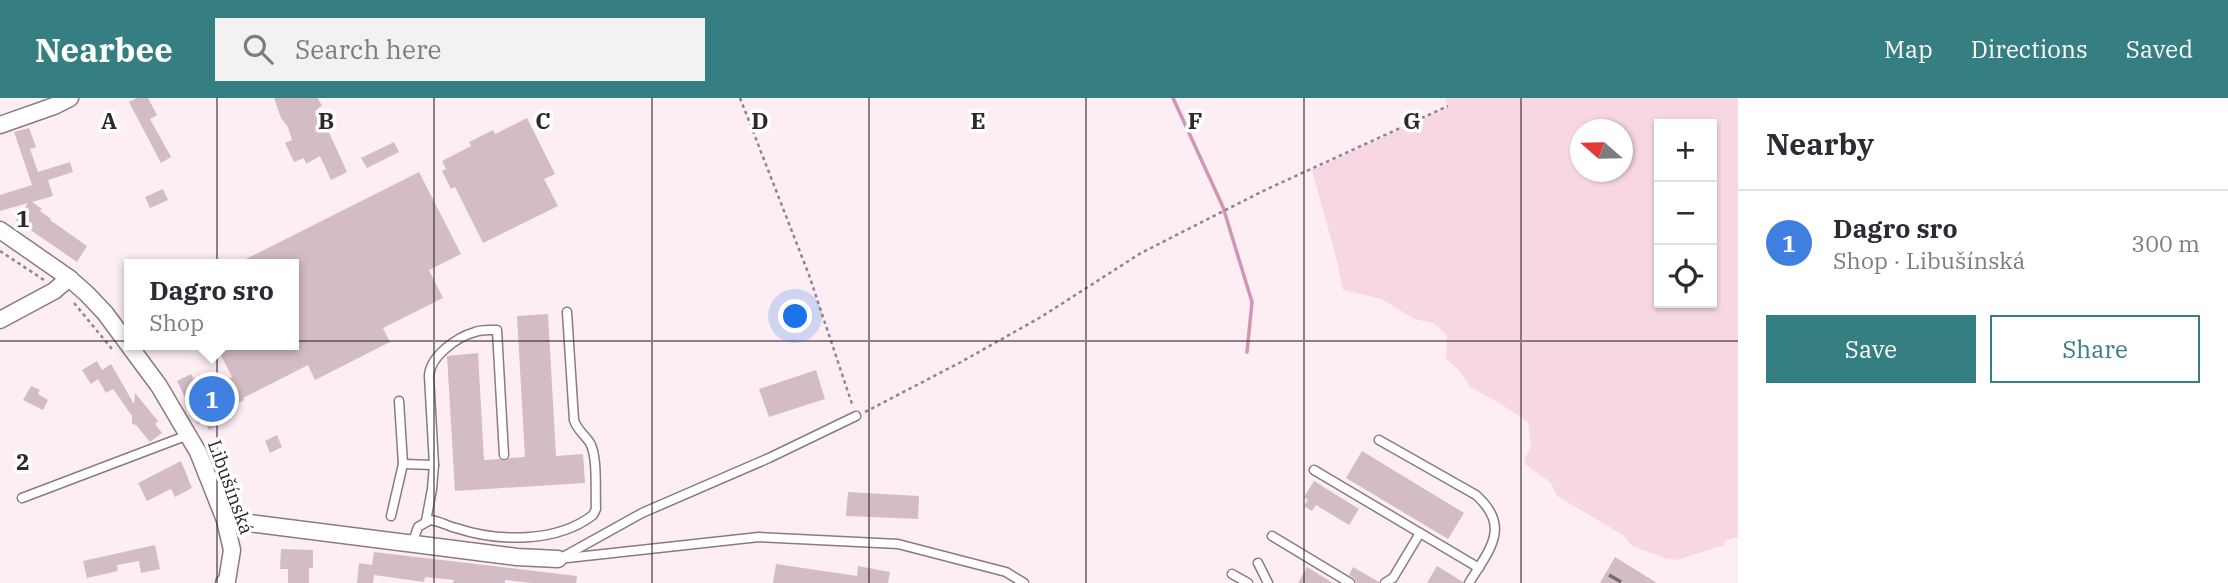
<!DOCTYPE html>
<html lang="en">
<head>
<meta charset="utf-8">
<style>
	:root { --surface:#fff; --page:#f2f2f3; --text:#2b2b33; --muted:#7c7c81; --line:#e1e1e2; --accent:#357e82 }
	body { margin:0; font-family:"IBM Plex Serif",serif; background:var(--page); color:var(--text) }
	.controls { position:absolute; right:21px; top:21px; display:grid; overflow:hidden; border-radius:0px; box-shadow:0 2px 5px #0004 }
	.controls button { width:63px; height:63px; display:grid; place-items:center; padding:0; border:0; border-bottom:2px solid var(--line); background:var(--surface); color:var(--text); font:35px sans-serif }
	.compass { position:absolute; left:1570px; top:21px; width:63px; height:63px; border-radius:50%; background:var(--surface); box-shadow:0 2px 5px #0004; rotate:290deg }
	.you { position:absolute; left:796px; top:219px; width:24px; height:24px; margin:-18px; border:5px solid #fff; border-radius:50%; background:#1a73e8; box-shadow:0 0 0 10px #1a73e833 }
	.badge { display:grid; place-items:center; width:46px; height:46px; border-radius:50%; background:var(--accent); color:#fff; font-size:23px; font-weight:700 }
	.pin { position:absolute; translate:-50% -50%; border:4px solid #fff; box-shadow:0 2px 7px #0006 }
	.popup { position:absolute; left:124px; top:161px; width:175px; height:91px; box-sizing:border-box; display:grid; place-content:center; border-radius:0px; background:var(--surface); filter:drop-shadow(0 2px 5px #0005); font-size:23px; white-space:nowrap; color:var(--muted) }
	.popup b { font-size:26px; color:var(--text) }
	.popup::after { content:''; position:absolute; left:50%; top:100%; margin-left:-14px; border:14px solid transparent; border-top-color:var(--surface) }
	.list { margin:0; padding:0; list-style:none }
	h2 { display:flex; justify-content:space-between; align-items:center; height:91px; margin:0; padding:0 28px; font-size:30px }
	h2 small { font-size:23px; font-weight:400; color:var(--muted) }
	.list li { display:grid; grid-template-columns:46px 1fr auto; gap:21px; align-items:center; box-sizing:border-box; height:105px; padding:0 28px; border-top:2px solid var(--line) }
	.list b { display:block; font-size:26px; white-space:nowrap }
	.list p { margin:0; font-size:23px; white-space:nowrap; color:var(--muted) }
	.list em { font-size:23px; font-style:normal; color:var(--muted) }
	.actions { display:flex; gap:14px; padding:21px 28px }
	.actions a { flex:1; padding:16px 0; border:2px solid var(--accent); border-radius:0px; text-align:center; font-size:24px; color:var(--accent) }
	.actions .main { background:var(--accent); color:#fff }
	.icon { flex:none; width:38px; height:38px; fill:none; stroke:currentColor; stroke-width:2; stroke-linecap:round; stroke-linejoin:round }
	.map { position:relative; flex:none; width:1738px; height:485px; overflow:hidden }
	header { display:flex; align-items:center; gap:42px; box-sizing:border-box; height:98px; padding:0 35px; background:var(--accent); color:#fff }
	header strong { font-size:33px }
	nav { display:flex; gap:38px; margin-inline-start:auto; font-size:24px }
	.search { width:490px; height:63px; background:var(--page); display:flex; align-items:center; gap:18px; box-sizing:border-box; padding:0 24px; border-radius:0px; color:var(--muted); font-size:26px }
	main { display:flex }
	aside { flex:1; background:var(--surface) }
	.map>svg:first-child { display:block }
	.green { fill:#f8d7e5; fill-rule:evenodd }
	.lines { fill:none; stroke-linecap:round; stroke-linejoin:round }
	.stream { stroke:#d196b0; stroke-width:3.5 }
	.building { fill:#d3bcc5 }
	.lane-casing { stroke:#8e7881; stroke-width:11 }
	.street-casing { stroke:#8e7881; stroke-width:19 }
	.path { stroke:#91858a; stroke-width:2.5; stroke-dasharray:3.5 3.5; stroke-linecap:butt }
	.lane { stroke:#fff; stroke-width:8 }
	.street { stroke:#fff; stroke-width:16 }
	.rail { stroke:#74696e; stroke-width:3.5; stroke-dasharray:14 7; stroke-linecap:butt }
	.grid { fill:none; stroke:#30272b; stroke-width:2; stroke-opacity:0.55 }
	.labels { text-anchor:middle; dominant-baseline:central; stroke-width:7; stroke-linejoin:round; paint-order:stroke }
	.street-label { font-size:19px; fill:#30272b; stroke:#fff }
	.grid-label { font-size:23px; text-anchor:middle; font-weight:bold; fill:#30272b; stroke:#fff; stroke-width:7; stroke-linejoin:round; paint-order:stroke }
</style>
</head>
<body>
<header>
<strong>Nearbee</strong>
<div class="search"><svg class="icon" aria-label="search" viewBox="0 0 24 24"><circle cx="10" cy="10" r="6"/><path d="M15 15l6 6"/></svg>Search here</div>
<nav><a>Map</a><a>Directions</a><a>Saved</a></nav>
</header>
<main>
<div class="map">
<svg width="1738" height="485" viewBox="0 0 1738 485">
	<rect width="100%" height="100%" fill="#fdeef4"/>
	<path class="green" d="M1445,0H1738V439L1726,442L1724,447L1677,462L1664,460L1632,448L1623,437L1557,398L1551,385L1526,367L1524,363L1531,348L1528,324L1496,303L1470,289L1459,272L1446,261L1447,237L1433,225L1414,221L1382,201L1343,192L1337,163L1312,72L1448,9ZM1659,26H1712V205H1659ZM1580,32H1622V74H1580Z"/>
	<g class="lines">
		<path class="stream" d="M1173,0L1223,109L1252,204L1247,254"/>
	</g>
	<g class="building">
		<path d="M137,0H148L157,17L150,21L171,59L161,65L129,4Z"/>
		<path d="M274,0H318L322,8L318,10L347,74L331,82L320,58L306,66L304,60L294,64L285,45L292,42L288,29L281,20Z"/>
		<path d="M527,20L555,76L544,81L558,108L483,145L455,89L451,91L442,73L446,71L442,63L471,48L469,44L493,32L495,36Z"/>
		<path d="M29,30L36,49L30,51L38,74L70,64L73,74L48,82L53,98L32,104L42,111L40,113L51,121L50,122L87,148L77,164L16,122L28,105L0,113V97L32,87L14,34Z"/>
		<path d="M394,44L399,54L367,70L361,60Z"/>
		<path d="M419,74L461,156L429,172L443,200L383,230L390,244L315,282L308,267L243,300L244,302L225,312L230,322L209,332L204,322L198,326L177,283L191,276L201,295L232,279L216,247H294V166H236Z"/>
		<path d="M163,91L168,102L150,110L145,99Z"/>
		<path d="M548,216L556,358L583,356L585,385L455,393L447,258L478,255L484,362L499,361L505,363L510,360L525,359L517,218Z"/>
		<path d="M97,263L102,272L111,266L134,306L135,295L158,323L155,326L162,335L150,344L136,327L132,326V318L113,291L106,295L98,281L91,286L82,272Z"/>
		<path d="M816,272L825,301L769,319L759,291Z"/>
		<path d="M31,288L40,292L38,296L48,302L43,312L23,302Z"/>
		<path d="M277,337L282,349L270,355L265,343Z"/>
		<path d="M1362,353L1464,415L1448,441L1346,380Z"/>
		<path d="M181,363L192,390L175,399L171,391L147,403L138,385Z"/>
		<path d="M1314,383L1359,411L1349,427L1316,407L1312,413L1304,408L1308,402L1304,399Z"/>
		<path d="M848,394L919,398L918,421L846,418Z"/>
		<path d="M155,447L160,471L141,475L139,463L117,467L118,473L87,480L83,463Z"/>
		<path d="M281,451L313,452V470H309V485H288V471H280Z"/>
		<path d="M374,454L577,478L576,485H531L505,482V485H453L454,482L425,479L424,484L374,477L373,485H357L359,465L372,467Z"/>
		<path d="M1615,459L1657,485H1600Z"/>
		<path d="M776,466L857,478L858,468L890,474L888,485H773Z"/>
		<path d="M1437,468L1463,484V485H1427Z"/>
		<path d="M1307,469L1333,485H1298Z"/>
		<path d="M1353,469L1379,484V485H1356L1355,481L1349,477Z"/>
	</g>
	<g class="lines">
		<g class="lane-casing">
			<g id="lane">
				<path d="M1379,342L1476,397C1512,429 1489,452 1469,485"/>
				<path d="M403,366L434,367"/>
				<path d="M1314,372L1479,470"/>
				<path d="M22,400L188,337"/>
				<path d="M391,418L403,366L399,303"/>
				<path d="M426,423L432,391L434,367L429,278C430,258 457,239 475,234C482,231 490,232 497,232L504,357"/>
				<path d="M1272,438L1350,485"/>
				<path d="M412,446L418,429L430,422C440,423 447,428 456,430C498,444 557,445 593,417L596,411C595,394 598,359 590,345C585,337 577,332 574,322L567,214"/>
				<path d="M561,460L642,415L769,360L856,318"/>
				<path d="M558,461L759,439L898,446L1006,474L1024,485"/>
				<path d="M1258,465L1268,485"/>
				<path d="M1232,476L1248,485"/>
				<path d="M1385,485L1393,480L1420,435"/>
			</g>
		</g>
		<g class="street-casing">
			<g id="street">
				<path d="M0,27L54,8L70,0"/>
				<path d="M0,132L69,180L87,196L105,215L159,288L198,354L225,422L232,452L227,483L224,485"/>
				<path d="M0,222L54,193L69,180"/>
				<path d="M225,422L517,459L558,461"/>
			</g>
		</g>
		<g class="path">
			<path d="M740,0L809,177L853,309"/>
			<path d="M0,153L44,182"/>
			<path d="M74,205L112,251"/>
			<path d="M865,314L961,264L1041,219L1141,155L1263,93L1448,8"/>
		</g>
		<use href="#lane" class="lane"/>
		<use href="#street" class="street"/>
		<path class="rail" d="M1609,477L1623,485"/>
	</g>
	<path class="grid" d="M217,0V485M434,0V485M652,0V485M869,0V485M1086,0V485M1304,0V485M1521,0V485M0,243H1738"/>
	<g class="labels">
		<g class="street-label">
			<text transform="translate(231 389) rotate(70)">Libušínská</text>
		</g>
	</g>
	<g class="grid-label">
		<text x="109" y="31">A</text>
		<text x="326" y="31">B</text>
		<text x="543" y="31">C</text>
		<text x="760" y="31">D</text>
		<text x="978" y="31">E</text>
		<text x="1195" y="31">F</text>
		<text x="1412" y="31">G</text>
		<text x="23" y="129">1</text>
		<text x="23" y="372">2</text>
	</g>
</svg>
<div class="controls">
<button>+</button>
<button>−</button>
<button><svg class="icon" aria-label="locate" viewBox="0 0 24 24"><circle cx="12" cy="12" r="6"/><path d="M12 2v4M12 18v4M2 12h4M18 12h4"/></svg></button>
</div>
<svg class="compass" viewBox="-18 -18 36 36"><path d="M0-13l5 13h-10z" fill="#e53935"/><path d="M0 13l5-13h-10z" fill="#7c7c81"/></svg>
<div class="you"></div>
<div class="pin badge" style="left:212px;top:301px;background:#3f7fe0">1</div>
<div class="popup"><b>Dagro sro</b>Shop</div>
</div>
<aside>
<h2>Nearby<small></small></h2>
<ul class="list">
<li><span class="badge" style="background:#3f7fe0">1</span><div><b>Dagro sro</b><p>Shop · Libušínská</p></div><em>300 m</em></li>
</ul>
<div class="actions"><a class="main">Save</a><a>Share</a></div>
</aside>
</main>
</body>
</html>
